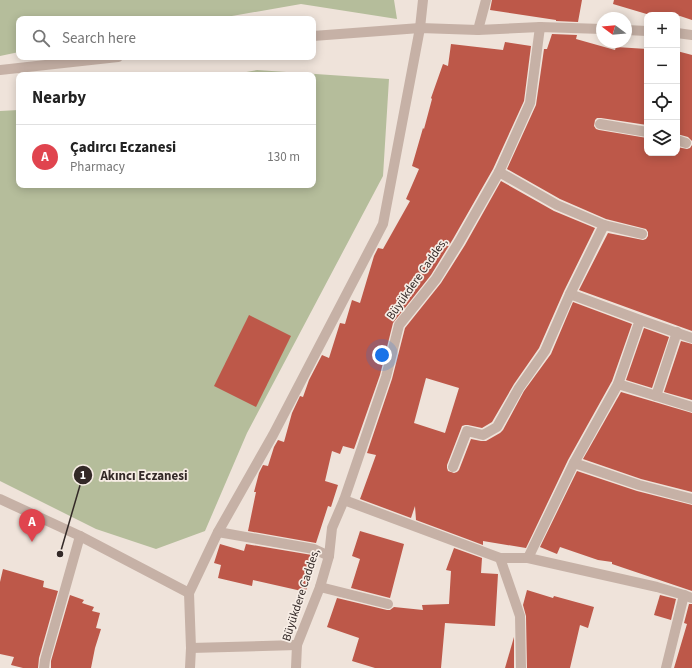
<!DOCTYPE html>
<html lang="en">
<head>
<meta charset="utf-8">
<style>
	:root { --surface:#fff; --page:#f6f6f6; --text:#222; --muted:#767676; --line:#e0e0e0; --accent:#0b8043 }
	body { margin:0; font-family:"Source Sans 3",sans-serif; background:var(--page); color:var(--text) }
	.controls { position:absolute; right:12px; top:12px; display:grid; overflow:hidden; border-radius:8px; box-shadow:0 2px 10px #0003 }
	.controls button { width:36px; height:36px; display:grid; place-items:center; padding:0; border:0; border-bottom:1px solid var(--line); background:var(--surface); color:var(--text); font:20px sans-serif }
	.compass { position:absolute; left:596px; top:12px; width:36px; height:36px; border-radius:50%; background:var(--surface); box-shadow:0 2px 10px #0003; rotate:286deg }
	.you { position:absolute; left:382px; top:355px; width:14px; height:14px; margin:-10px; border:3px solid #fff; border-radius:50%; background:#1a73e8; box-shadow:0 0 0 6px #1a73e833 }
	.badge { display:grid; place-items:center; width:26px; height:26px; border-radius:50%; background:var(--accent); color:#fff; font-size:13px; font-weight:700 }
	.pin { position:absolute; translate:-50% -33px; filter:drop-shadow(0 1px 2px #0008) }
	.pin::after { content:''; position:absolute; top:21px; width:14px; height:12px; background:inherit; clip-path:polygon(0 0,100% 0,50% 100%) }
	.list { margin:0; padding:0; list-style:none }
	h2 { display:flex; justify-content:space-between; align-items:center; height:52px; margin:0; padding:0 16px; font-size:17px }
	h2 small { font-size:13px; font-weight:400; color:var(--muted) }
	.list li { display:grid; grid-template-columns:26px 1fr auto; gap:12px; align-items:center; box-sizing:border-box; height:64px; padding:0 16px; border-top:1px solid var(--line) }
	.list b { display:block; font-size:15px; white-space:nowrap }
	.list p { margin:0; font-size:13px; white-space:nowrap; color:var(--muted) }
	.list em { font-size:13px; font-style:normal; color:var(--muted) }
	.icon { flex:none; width:22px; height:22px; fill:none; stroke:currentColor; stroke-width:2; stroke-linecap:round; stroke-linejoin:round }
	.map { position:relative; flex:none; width:692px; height:668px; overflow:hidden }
	.search { position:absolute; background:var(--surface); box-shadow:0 2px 10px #0003; left:16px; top:16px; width:300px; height:44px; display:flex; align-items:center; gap:10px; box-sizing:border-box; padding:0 14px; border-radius:8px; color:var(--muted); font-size:15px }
	.panel { position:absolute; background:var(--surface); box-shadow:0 2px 10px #0003; left:16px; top:72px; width:300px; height:116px; border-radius:8px }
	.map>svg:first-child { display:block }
	.green { fill:#b5bd9b }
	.building { fill:#bd5849; fill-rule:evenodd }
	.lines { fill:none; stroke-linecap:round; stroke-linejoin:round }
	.minor { stroke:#c6b1a6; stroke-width:10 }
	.tertiary { stroke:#c6b1a6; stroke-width:10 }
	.labels { text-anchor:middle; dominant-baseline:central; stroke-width:3.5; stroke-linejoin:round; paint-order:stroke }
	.street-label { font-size:12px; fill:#332927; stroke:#f7ede5 }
	.leader { fill:none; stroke:#332927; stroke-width:1.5 }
	.callout-dot { fill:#332927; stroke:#f7ede5; stroke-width:1.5 }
	.mark-label { font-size:12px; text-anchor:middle; font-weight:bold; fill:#fff }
	.callout-label { font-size:13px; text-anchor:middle; font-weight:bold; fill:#332927; stroke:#f7ede5; stroke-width:3.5; stroke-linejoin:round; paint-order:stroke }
</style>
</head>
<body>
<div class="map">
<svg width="692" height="668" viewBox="0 0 692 668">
	<rect width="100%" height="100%" fill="#efe3da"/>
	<g class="green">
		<path d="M0,0H394L397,19L301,4L215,19H19V52L0,56Z"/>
		<path d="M257,70L389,79L383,176L247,433L205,531L156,549L96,529L0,481V111L19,110V185H313V75H230Z"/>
	</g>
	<g class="building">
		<path d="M492,0H582L578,22L556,21V20L490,10Z"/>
		<path d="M614,0H692V20L677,15H650L613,4Z"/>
		<path d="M552,34L577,35L576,39L615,50L616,47L647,49V125L601,118H597L595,120L594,126L596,129L599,130L647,138V153H677V147L687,149L690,148L692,145V331L579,290L608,233L643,240L646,239L648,236V232L646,229L606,219L560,199L507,169L536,105L544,49H547Z"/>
		<path d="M505,42L531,46L524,101L493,169L453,239L431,275L393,323L380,375L354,449L343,446L340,454L332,451L325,481L338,485L331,507L328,506L316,543L248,531L256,492H254L259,473L263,465L268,466L274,447L278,440L284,442L292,413L300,396L303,397L309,380L322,355L329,358L340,323L345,324L352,300L360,303L374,256L378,248L383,249L410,201L406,199L419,169L412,166L423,128L424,129L432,99L431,98L443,64L448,66L451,44L503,50Z"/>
		<path d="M677,51L692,55V141L688,137L677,134Z"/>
		<path d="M501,181L554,211L595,228L564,291L539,348L514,384L492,422L482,428L468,425H465L462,426L447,465V468L448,471L454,473L457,472L459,470L471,439L481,441H486L500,433L503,430L524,391L551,354L573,302L632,324L612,381L568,460L526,548L483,541V545L416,520L415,506L411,518L360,499L376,455L367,453L392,379L405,328L441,283L465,245ZM426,378L459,388L445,433L414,423Z"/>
		<path d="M249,315L291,336L256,407L214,386Z"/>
		<path d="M644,328L669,337L652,388L626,380Z"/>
		<path d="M681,341L692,344V400L664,392Z"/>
		<path d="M621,392L692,413V492L641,479L583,459Z"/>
		<path d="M577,471L637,491L692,505V591L612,564V562L598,560L560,547L557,554L540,547Z"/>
		<path d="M360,531L404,544L390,598L351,588L360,559L352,556Z"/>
		<path d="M220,544L244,551L246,544L312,555L310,560L313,561L306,592L253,580L252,586L218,578L221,565L214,563Z"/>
		<path d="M454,548L482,558L481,573L498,574L495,626L445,623L441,668H375L352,661L359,638L327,627L337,598L387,610H390L394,607L423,610L422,605L449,604L451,571L446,570Z"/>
		<path d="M3,569L44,581L43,587L58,591L39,658L38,668H23L11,665L14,657L0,654V582Z"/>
		<path d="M527,590L553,598L554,596L594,607L588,628L580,625L570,668H527L526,616L523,605Z"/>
		<path d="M70,595L84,600L82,603L94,607L92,611L100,613L96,628L101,629L95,648L91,668H51V661Z"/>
		<path d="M660,595L676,599L671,620L654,615Z"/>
		<path d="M689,604H692V668H674L687,624L684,623Z"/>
		<path d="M514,637V668H505Z"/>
	</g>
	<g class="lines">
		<g class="minor">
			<path d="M478,30L486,0"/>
			<path d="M600,124L647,132"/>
			<path d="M677,140L686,143"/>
			<path d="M499,172L557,205L604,225L642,234"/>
			<path d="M570,294L640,320L692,338"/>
			<path d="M618,384L692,407"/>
			<path d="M656,396L677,332"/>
			<path d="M574,463L639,485L692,499"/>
			<path d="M453,467L467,431L483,435L497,427L519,388L545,351L570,294L604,225"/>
			<path d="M0,499L80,536L189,593L218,532L273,435L383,224L420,28L423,0"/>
			<path d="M344,500L500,558H528L657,587L684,595L692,598"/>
			<path d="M218,532L314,549L329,556"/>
			<path d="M500,558L520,616L521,668"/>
			<path d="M528,558L574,463L618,384L640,320"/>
			<path d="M320,587L388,604"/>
			<path d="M189,593L191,648L190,668"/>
			<path d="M191,648L297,645"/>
			<path d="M44,668L45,660L80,536"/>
			<path d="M666,668L684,595"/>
		</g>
		<g class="tertiary">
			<path d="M626,30L647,31"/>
			<path d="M677,33L692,35"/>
			<path d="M313,36L420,28L478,30L540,27L602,29"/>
			<path d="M0,70L118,57"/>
			<path d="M296,668L297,645L320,587L329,556L332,528L344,500L386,377L399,325L436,279L459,242L499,172L530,103L540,27"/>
		</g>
	</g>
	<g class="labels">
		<g class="street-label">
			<text transform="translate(417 279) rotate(-55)">Büyükdere Caddes,</text>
			<text transform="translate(301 595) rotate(-72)">Büyükdere Caddes,</text>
		</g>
	</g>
	<path class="leader" d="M60 554L83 475"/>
	<g class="callout-dot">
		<circle cx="60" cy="554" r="4"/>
		<circle cx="83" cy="475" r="10"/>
	</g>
	<g class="mark-label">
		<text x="83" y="479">1</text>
	</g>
	<g class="callout-label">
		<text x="144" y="480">Akıncı Eczanesi</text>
	</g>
</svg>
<div class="controls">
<button>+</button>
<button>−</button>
<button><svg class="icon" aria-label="locate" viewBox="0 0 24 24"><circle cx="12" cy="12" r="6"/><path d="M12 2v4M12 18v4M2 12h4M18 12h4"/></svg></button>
<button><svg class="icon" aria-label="layers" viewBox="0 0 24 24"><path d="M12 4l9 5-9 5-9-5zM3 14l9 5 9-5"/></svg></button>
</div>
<svg class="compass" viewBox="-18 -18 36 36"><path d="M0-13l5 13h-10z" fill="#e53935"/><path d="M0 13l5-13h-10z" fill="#767676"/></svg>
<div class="you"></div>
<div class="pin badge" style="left:32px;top:542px;background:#e0444e">A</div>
<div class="search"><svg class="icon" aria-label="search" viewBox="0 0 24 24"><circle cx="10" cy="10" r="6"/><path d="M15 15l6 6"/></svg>Search here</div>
<section class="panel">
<h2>Nearby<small></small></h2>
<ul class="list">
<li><span class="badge" style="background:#e0444e">A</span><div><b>Çadırcı Eczanesi</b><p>Pharmacy</p></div><em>130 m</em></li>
</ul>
</section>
</div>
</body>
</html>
